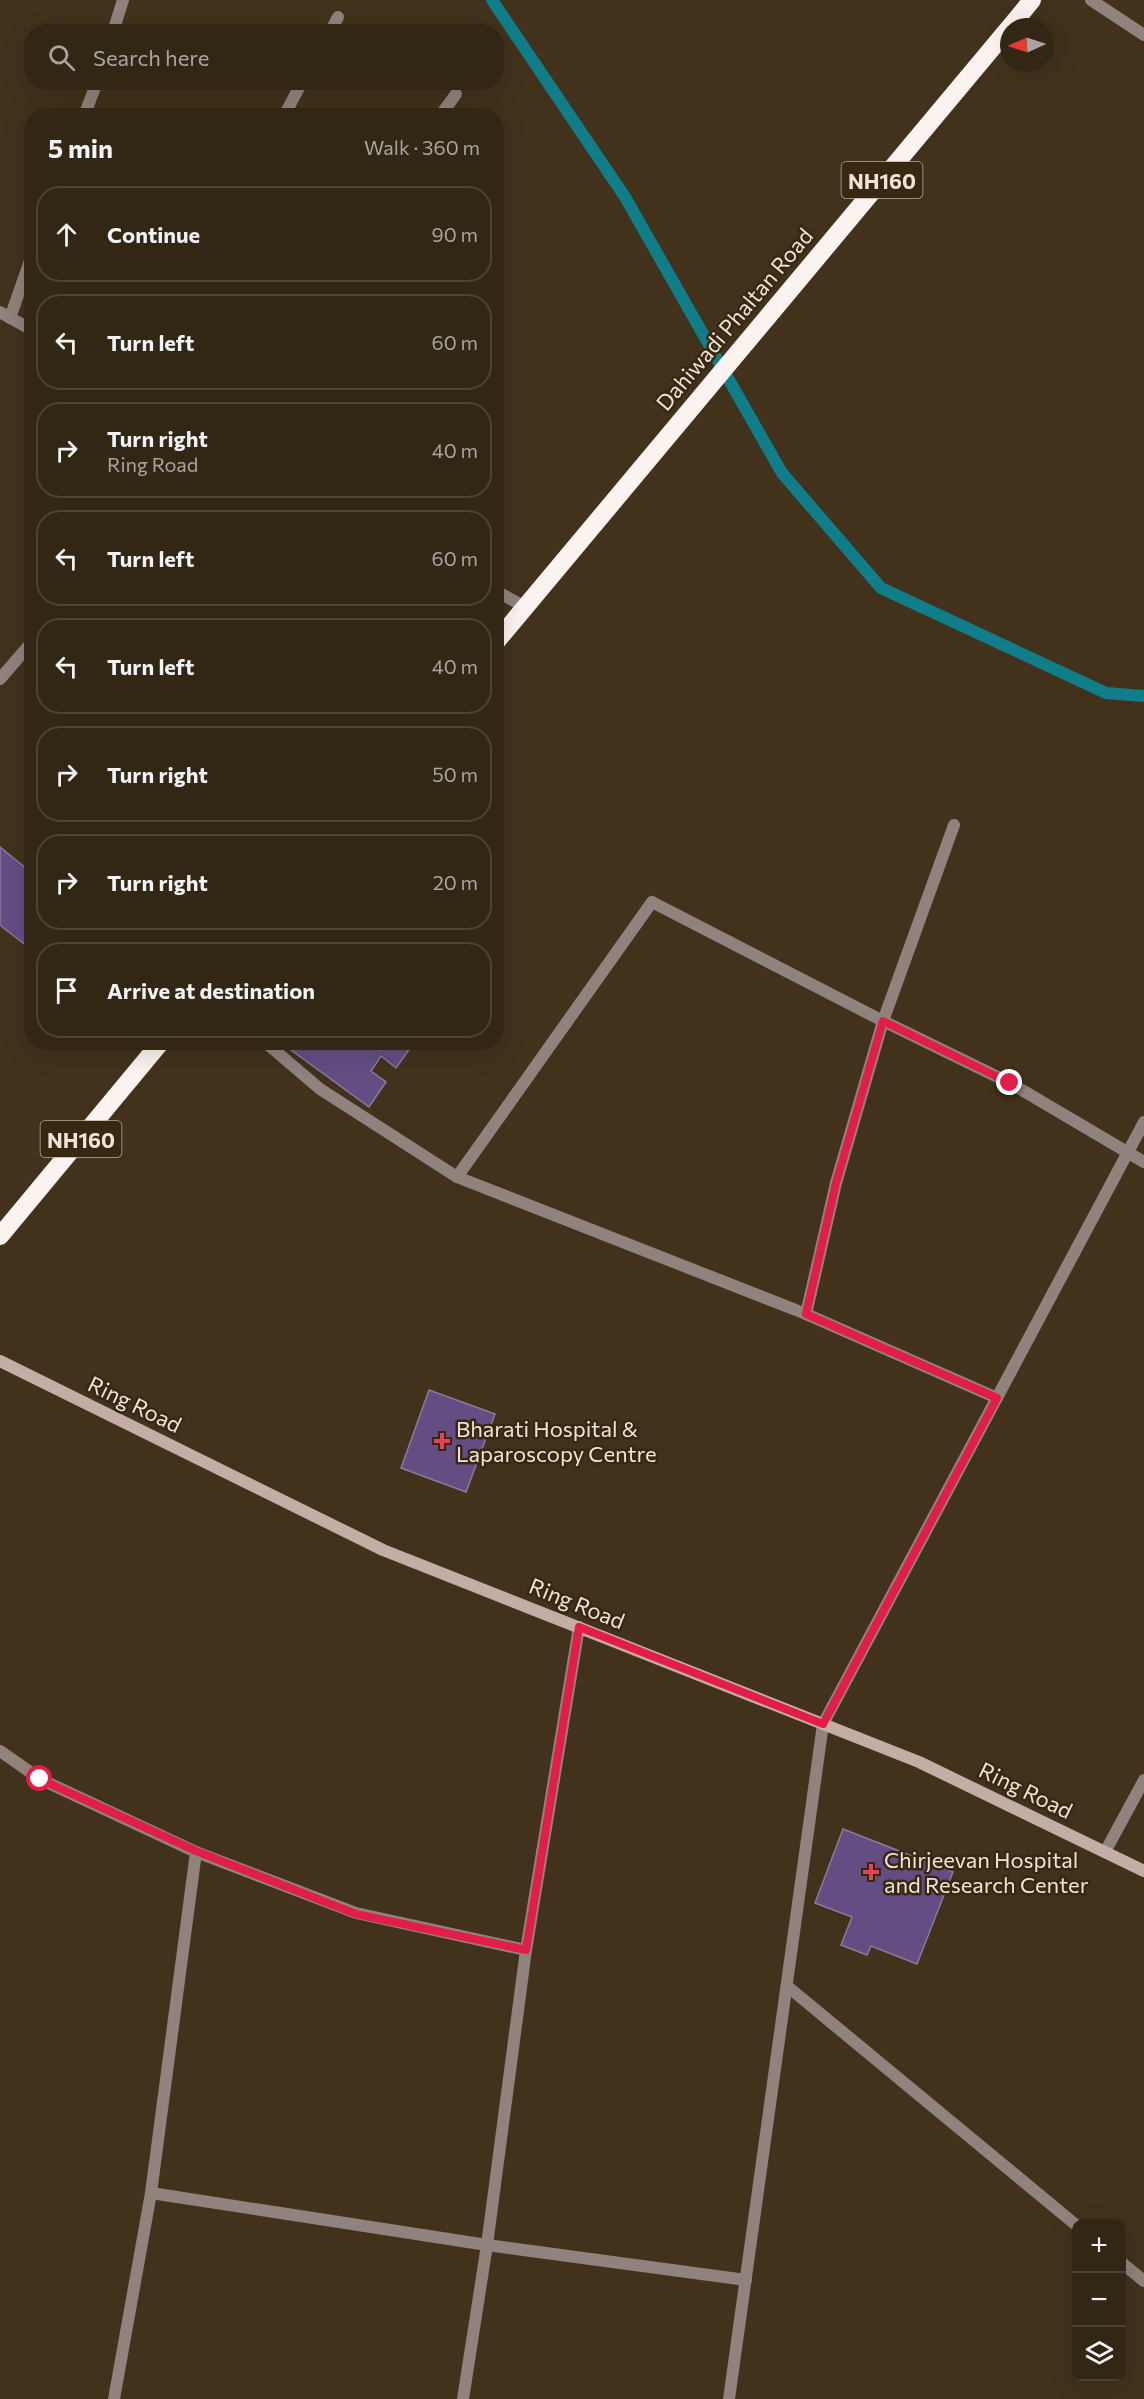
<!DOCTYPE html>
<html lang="en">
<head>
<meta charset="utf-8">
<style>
	:root { --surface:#322615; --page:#3a2e1e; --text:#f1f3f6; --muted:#a8a5a0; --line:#4d4334 }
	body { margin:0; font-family:Commissioner,sans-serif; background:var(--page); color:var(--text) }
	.controls { position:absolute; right:18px; bottom:18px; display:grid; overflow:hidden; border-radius:12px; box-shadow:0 6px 24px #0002 }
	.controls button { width:54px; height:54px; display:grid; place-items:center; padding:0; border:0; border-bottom:2px solid var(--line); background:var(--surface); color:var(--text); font:30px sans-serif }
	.compass { position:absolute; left:1000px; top:18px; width:54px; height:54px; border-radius:50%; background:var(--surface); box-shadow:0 6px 24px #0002; rotate:267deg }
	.stop { position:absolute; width:18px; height:18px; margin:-14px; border:4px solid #e11d48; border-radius:50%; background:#fff }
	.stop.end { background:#e11d48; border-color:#fff; box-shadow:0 2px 6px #0008 }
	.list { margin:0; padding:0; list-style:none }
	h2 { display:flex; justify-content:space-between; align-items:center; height:78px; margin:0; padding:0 24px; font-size:26px }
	h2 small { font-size:20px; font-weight:400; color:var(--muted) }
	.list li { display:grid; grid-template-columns:39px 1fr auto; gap:18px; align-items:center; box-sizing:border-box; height:96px; margin:0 12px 12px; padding:0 12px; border:2px solid var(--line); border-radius:24px }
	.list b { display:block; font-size:22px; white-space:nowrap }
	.list p { margin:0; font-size:20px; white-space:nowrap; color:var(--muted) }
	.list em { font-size:20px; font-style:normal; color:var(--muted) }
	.icon { flex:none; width:33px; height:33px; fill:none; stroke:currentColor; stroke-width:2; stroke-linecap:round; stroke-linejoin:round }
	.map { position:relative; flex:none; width:1144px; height:2399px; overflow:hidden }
	.search { position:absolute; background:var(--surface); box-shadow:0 6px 24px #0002; left:24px; top:24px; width:480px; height:66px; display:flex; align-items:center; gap:15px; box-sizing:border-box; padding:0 21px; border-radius:24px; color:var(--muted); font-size:22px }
	.panel { position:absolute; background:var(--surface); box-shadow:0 6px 24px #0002; left:24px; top:108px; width:480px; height:942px; border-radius:24px }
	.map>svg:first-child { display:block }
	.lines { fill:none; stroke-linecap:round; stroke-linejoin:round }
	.stream { stroke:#0f7e89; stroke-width:12 }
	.building { fill:#634d83; stroke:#877d98; stroke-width:1.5 }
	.street { stroke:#90827d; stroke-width:12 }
	.secondary { stroke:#c3ada4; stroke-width:12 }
	.highway { stroke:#faf3f0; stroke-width:18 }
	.route { stroke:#e11d48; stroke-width:8 }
	.health-dot { fill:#e0444e; stroke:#382812; stroke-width:2 }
	.labels { text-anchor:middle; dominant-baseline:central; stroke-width:5; stroke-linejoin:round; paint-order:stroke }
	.shield { fill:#382812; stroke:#b7ac9c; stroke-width:1.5 }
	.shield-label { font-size:21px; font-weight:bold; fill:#eee4d7 }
	.street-label { font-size:22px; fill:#eee4d7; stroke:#382812 }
	.poi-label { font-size:22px; fill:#eee4d7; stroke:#382812; text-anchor:start }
</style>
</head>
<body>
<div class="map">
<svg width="1144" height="2399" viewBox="0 0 1144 2399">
	<rect width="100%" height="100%" fill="#42321c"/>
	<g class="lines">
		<path class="stream" d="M492,0L625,197L782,473L881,588L1106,693L1144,696"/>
	</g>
	<g class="building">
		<path d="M0,847L32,873V950L0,925Z"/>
		<path d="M280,1042H411L413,1044L396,1068L381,1056L371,1071L386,1082L369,1107Z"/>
		<path d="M429,1390L495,1414L466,1492L401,1468Z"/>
		<path d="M843,1829L953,1872L917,1964L871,1946L867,1955L841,1945L852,1917L815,1903Z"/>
	</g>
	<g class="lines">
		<g class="street">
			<path d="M1091,0L1144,35"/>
			<path d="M113,32L123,0"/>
			<path d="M330,32L338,17"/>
			<path d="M84,116L97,82"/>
			<path d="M284,116L302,82"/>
			<path d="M440,116L456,94"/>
			<path d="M0,312L32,330"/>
			<path d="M10,318L32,255"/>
			<path d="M496,591L525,607"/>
			<path d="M0,679L32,642"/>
			<path d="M265,1042L320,1089L457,1177"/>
			<path d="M806,1314L836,1183L883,1021L954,825"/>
			<path d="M997,1398L806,1314L457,1177L652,902L883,1021L1010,1083L1144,1162"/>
			<path d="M0,1751L40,1779L196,1852L356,1913L526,1950"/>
			<path d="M1105,1852L1144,1780"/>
			<path d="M787,1986L1076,2225"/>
			<path d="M151,2193L487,2245L746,2280"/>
			<path d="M1122,2263L1144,2281"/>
			<path d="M114,2399L151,2193L196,1852"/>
			<path d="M463,2399L487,2245L526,1950L579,1627"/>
			<path d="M729,2399L823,1724L1144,1122"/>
		</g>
		<path class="secondary" d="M0,1361L383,1550L919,1762L1144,1871"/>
		<g class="highway">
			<path d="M1010,27L1032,0"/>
			<path d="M496,642L1009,28"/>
			<path d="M0,1236L161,1042"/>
		</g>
	</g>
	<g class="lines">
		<path class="route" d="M40,1779L196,1851L356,1914L526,1950L579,1627L823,1724L997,1398L806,1314L836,1183L883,1021L1010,1083"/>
	</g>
	<g class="health-dot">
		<path d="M439 1432h6v6h6v6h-6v6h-6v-6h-6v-6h6z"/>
		<path d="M868 1863h6v6h6v6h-6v6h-6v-6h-6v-6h6z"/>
	</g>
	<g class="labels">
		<g class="shield">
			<rect x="841.5" y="162" width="81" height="36" rx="4.5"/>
			<rect x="40.5" y="1121" width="81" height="36" rx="4.5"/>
		</g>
		<g class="shield-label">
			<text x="882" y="180">NH160</text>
			<text x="81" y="1139">NH160</text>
		</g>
		<g class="street-label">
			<text transform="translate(734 319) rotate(-50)">Dahiwadi Phaltan Road</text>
			<text transform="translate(135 1404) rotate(26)">Ring Road</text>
			<text transform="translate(577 1603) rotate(22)">Ring Road</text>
			<text transform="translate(1026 1790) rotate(26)">Ring Road</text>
		</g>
		<g class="poi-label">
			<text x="456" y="1428">Bharati Hospital &amp;<tspan x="456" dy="25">Laparoscopy Centre</tspan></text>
			<text x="884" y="1859">Chirjeevan Hospital<tspan x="884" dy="25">and Research Center</tspan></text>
		</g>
	</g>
</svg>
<div class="controls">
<button>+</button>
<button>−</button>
<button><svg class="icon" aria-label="layers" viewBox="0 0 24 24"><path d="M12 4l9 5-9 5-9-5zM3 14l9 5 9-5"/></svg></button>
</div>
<svg class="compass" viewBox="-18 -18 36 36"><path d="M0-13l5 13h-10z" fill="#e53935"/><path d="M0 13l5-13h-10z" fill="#a8a5a0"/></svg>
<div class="stop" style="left:40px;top:1779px"></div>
<div class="stop end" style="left:1010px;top:1083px"></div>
<div class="search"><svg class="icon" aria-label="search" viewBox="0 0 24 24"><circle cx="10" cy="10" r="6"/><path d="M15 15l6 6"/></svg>Search here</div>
<section class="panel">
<h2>5 min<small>Walk · 360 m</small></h2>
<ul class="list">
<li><svg class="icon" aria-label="ahead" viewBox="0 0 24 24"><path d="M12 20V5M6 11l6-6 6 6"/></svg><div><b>Continue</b></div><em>90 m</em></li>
<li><svg class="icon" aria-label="left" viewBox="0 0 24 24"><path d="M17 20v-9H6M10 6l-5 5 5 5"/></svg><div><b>Turn left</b></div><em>60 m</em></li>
<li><svg class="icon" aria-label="right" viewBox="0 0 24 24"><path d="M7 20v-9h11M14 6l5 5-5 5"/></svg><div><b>Turn right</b><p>Ring Road</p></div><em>40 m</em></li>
<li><svg class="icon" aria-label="left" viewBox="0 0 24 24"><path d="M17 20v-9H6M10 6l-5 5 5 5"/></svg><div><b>Turn left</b></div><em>60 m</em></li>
<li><svg class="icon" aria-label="left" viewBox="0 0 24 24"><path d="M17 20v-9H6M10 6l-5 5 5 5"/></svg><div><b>Turn left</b></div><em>40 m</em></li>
<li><svg class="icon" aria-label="right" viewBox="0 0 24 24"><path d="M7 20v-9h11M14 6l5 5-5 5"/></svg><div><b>Turn right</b></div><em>50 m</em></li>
<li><svg class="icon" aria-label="right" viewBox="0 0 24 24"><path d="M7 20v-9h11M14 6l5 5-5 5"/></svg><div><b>Turn right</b></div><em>20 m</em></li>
<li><svg class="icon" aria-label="arrive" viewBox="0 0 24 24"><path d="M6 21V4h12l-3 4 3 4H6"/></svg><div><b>Arrive at destination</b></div></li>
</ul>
</section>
</div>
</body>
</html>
